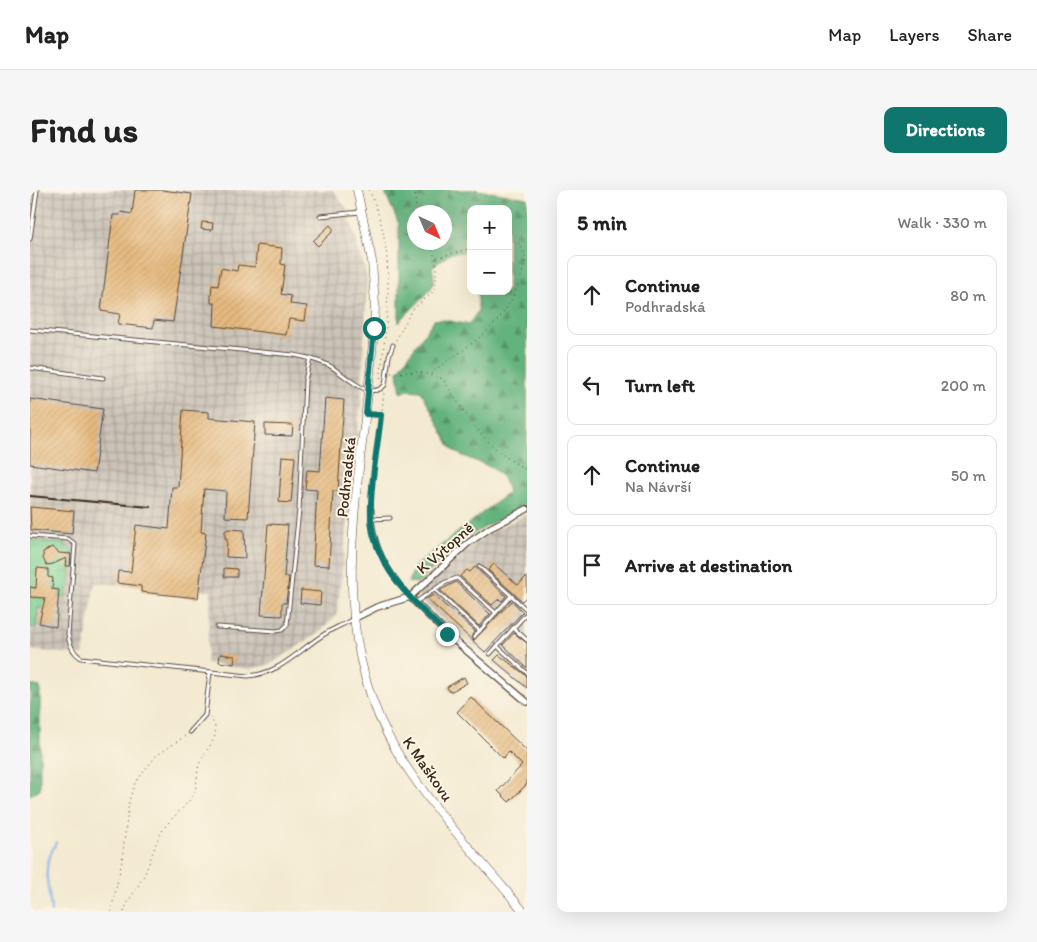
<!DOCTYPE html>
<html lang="en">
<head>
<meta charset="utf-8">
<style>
	:root { --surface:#fff; --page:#f6f6f6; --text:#222; --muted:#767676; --line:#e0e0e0; --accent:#0f766e }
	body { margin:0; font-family:Itim,sans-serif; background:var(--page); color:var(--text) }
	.controls { position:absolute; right:15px; top:15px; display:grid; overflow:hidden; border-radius:10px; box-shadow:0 5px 20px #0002 }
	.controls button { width:45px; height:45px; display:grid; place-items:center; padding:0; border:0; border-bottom:1px solid var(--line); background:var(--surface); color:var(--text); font:25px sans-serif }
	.compass { position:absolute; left:377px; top:15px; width:45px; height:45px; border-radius:50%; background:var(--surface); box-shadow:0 5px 20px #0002; rotate:136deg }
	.stop { position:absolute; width:15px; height:15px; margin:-11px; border:4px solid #0f766e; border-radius:50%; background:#fff }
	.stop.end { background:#0f766e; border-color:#fff; box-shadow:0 1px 5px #0008 }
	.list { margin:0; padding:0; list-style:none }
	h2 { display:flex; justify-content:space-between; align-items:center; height:65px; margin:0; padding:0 20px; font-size:21px }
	h2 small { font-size:16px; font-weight:400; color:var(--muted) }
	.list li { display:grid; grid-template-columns:32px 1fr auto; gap:15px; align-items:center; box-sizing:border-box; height:80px; margin:0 10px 10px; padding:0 10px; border:1px solid var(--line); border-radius:10px }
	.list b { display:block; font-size:19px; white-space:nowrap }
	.list p { margin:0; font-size:16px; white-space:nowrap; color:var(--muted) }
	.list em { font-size:16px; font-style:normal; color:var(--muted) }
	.icon { flex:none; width:28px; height:28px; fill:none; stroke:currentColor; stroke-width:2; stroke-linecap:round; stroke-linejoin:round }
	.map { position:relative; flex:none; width:497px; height:722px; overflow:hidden; border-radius:10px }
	header { display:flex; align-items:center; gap:30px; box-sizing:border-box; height:70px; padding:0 25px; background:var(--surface); border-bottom:1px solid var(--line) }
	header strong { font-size:24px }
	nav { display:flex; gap:28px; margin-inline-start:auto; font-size:18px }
	.intro { display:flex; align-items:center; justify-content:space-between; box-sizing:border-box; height:120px; padding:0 30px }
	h1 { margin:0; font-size:35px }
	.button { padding:12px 22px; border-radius:10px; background:var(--accent); color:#fff; font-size:18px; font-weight:700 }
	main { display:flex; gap:30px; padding:0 30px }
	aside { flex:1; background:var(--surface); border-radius:10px; box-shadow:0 5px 20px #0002 }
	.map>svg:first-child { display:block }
	.industrial { fill:url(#industrial-grid) }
	.grass { fill:url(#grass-tufts); stroke:#5b7e5a }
	.forest { fill:url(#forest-firs); stroke:#506e4e; fill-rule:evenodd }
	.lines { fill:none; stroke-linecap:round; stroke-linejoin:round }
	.stream { stroke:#81b3ed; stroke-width:2 }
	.building { fill:url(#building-hatch) }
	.service-casing { stroke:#574739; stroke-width:5 }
	.minor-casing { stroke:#574739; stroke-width:8 }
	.secondary-casing { stroke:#574739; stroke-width:9 }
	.path { stroke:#574739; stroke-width:1; stroke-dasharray:1 4; stroke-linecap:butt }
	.service { stroke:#fff; stroke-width:3 }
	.minor { stroke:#fff; stroke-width:5.5 }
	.secondary { stroke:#fff; stroke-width:8 }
	.rail { stroke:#3b2a1e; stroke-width:2 }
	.route { stroke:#0f766e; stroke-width:6 }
	.labels { text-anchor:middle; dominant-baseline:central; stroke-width:4; stroke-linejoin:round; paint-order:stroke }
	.street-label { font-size:16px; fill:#3b2a1e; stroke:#fcf5e5 }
</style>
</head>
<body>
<header>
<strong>Map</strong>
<nav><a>Map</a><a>Layers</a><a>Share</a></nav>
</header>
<div class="intro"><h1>Find us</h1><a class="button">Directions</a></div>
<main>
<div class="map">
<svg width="497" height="722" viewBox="0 0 497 722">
	<defs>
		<pattern id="industrial-grid" width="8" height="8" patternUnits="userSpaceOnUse" patternTransform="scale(1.25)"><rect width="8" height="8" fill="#cbc3b8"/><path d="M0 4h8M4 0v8" fill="none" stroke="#a69f95"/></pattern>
		<pattern id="grass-tufts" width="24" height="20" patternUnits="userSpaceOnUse" patternTransform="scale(1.25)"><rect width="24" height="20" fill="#7bd195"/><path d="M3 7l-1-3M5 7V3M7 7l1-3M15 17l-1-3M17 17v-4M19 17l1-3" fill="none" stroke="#66aa79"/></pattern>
		<pattern id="forest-firs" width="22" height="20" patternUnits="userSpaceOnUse" patternTransform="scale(1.25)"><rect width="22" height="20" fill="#64b37e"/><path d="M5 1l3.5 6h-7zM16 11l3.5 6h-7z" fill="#549267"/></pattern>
		<pattern id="building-hatch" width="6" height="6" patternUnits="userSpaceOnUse" patternTransform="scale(1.25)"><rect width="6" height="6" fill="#e6ba80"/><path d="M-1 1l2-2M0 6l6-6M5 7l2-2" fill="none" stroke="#c6a06e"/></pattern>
	</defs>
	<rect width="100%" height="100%" fill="#fcf5e5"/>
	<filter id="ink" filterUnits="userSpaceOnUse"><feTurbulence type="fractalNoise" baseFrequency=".02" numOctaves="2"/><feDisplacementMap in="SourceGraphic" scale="10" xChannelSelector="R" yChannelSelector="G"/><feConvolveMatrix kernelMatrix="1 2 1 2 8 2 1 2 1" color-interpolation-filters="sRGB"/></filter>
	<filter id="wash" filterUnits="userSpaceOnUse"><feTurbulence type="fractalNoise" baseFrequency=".0096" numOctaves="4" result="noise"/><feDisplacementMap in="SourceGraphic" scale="20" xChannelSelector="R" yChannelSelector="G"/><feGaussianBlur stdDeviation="1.12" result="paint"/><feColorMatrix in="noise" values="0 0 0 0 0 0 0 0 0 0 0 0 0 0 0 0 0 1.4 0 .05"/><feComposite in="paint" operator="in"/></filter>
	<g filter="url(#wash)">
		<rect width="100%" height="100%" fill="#f3ead1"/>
		<g class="industrial">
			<path d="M0,0H303L317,19L337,88L331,211L307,425L287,444L241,474L219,479L176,473L181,401L65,393L53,465L0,460Z"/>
			<path d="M497,324V502L409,427L387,405L442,356L463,341Z"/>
		</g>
		<g class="grass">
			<path d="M0,350L34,354L42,360L41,387L35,408L29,407V400L0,397Z"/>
			<path d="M0,407L15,408L14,418H8L6,437H0Z"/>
		</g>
		<g class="forest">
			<path d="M354,0H447L497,8V313L427,353L389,393L378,392L386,375L478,303C473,271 443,275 423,260C420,258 396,209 391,201L378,200L371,203L368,181L404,130C416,128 426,134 439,134L448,121V101H478V19H441V72L434,62L421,63L402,77C403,82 405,89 403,94C401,103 376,122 369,133V34ZM384,22H414V52H384Z"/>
			<path d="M0,495L10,497V599L0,605Z"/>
		</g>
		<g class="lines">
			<path class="stream" d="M21,722C19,689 10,685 26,652"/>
		</g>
		<g id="blocks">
			<g class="building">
				<path d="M105,0H132L162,4L143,132L124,130L123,138L88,134L90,124L71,121L83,25H90L91,22L102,24Z"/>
				<path d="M172,32L183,33L182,40L171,39Z"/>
				<path d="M300,35L304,40L288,56L283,51Z"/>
				<path d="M227,55L252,58L251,74L255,75L251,104L261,106L260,114L277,116L275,131L259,129L256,145L184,136L185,113H181V107L182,95L188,96L191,78L207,81L208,75L225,77Z"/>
				<path d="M295,208L314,210L308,301H303L299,376L283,375L287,300L275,299L277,280L290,281Z"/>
				<path d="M0,209L73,219L64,283L0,274Z"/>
				<path d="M153,220L179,222V228L225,232L218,328L195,327L196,301L174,299L171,342L176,343L168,408L111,402V396L87,393L88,381L101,382L106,335L139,339L142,297H148Z"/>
				<path d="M235,234L263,235L262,246L235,245Z"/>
				<path d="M252,266L265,267L261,313L249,312Z"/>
				<path d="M0,317L44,321L42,344L1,340Z"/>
				<path d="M238,334L258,335L254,387H259L256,413H252V426L231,425Z"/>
				<path d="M198,339L214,340L215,368L196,367L197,349H195V341Z"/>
				<path d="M22,357L29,363L41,364L40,376H35L36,368L23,374L16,375L13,368V362Z"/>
				<path d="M464,374L488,395L497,386V406L492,411L458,380Z"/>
				<path d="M445,377L476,406L472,411L469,409L462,415L430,386L437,380L440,382Z"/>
				<path d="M7,378L18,379V387L23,388L22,399L29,400L26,437L9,433L15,408L0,407V397L6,398Z"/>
				<path d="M194,378L207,379V387H194Z"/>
				<path d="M426,392L460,424L449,436L410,400Z"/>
				<path d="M271,400L291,402L290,415L270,413Z"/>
				<path d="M403,405L445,441L441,447L444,450L482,411L493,422L455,462L397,409Z"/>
				<path d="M484,443L497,453V478L473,455Z"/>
				<path d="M190,464L205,466L204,474L189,472Z"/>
				<path d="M469,465L497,486V498L464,470Z"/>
				<path d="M434,487L437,493L420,502L417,497Z"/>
				<path d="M441,507L497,561V594L479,612L468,601L492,575L479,562L473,568L427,522Z"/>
			</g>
		</g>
	</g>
	<g filter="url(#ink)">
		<use href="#blocks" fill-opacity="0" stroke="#574739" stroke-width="1"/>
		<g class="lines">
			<g class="service-casing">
				<g id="service">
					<path d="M290,26L330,22"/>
					<path d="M0,49L7,0"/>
					<path d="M0,140L264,165C275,167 287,170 298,175C313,182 339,213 355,195L359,166L363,155"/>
					<path d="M0,178L73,188"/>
					<path d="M342,320C341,355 358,381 380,407"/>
					<path d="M341,329L360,328"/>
					<path d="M0,346L38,349L45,354L38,444C39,454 42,462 51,468L218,486C253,483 270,458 298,442C306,437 315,434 323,429"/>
					<path d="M449,376L497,420"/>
					<path d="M405,400L450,441"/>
					<path d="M386,412L414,393L427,388L466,423"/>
					<path d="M187,437L246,441L252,440L257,435L269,320L275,191L280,168"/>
					<path d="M483,438L497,450"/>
					<path d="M444,447L481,406"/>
					<path d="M467,456L497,483"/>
					<path d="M460,464L497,423"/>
					<path d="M160,542L175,525L180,482"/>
				</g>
			</g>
			<g class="minor-casing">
				<g id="minor">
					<path d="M380,407L417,444L497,512"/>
					<path d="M323,429L347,417L380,407L437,354L460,338L497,319"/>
				</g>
			</g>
			<g class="secondary-casing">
				<path id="secondary" d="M327,0L342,71L345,115C341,267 283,421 367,562C402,620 451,670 494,722"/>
			</g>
			<g class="path">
				<path d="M339,0C368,63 357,125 350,191"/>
				<path d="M385,0L386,22"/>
				<path d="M439,0L447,3"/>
				<path d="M407,68L441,58"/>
				<path d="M366,150L382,120L401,104L406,97V68L397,52"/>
				<path d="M361,183L389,182L413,189C437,227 455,258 497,280"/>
				<path d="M401,184C409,176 419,170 429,163C462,139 480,123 492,83C496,70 497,61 487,52H478"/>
				<path d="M342,314L354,202"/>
				<path d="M81,722L92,671L99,611L105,593L126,566L155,546"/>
				<path d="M94,722C98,709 106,701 112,689C121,673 123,655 133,640C141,627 155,618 163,605C168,596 166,585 169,575C174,559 195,546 180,528"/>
			</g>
			<use href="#service" class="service"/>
			<use href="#minor" class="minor"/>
			<use href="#secondary" class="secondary"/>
			<path class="rail" d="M0,306L120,317"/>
		</g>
	</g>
	<g class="lines" filter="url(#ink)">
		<path class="route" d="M344,138L336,224L351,225C348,258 335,317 344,347C355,387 388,416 417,444"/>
	</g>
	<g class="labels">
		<g class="street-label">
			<text transform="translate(316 287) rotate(-84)">Podhradská</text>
			<text transform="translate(415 358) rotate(-41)">K Výtopně</text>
			<text transform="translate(398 579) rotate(55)">K Maškovu</text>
		</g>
	</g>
</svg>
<div class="controls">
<button>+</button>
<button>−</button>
</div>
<svg class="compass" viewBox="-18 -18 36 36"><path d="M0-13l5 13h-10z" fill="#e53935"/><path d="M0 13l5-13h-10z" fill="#767676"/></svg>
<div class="stop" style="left:344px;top:138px"></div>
<div class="stop end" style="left:417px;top:444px"></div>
</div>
<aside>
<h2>5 min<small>Walk · 330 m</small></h2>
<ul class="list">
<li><svg class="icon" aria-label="ahead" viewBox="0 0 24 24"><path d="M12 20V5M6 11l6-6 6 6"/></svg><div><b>Continue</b><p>Podhradská</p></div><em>80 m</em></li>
<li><svg class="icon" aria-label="left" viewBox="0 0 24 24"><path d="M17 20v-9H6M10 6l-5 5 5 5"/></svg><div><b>Turn left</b></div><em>200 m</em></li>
<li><svg class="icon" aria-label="ahead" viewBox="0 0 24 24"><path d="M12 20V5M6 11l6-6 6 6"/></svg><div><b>Continue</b><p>Na Návrší</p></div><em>50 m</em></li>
<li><svg class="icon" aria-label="arrive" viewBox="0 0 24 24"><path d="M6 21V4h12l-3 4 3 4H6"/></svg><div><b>Arrive at destination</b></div></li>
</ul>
</aside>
</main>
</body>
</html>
